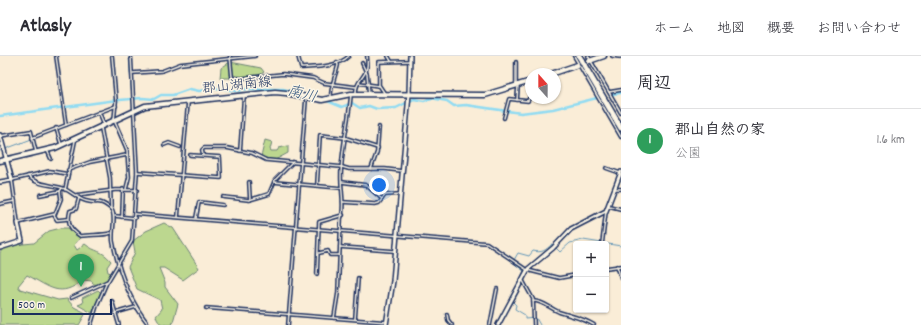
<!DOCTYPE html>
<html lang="ja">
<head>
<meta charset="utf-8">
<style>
	:root { --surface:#fff; --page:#f2f2f3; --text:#2b2b33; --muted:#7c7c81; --line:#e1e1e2; --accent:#c8321e }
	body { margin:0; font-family:Dekko,"Klee One",sans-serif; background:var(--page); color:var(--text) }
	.controls { position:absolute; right:12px; bottom:12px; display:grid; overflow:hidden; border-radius:4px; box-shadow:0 1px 3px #0004 }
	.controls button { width:36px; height:36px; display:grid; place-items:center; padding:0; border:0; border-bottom:1px solid var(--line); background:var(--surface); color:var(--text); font:20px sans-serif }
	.compass { position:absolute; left:525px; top:12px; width:36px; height:36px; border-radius:50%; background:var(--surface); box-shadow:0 1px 3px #0004; rotate:339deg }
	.scale { position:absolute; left:12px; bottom:10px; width:100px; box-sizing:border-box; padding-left:4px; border:2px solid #1b2f5e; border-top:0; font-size:11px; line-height:14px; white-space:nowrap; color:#1b2f5e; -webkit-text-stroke:3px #fcf5e5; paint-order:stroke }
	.you { position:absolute; left:379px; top:129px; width:14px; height:14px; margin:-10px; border:3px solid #fff; border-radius:50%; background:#1a73e8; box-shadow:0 0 0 6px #1a73e833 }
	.badge { display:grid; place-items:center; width:26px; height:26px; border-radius:50%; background:var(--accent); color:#fff; font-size:13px; font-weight:700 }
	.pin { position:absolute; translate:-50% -33px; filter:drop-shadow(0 1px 2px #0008) }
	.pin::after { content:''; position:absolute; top:21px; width:14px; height:12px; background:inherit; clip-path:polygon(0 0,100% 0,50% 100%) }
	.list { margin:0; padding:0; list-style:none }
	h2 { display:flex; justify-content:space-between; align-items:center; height:52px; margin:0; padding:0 16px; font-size:17px }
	h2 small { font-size:13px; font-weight:400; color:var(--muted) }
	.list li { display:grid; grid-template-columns:26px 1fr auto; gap:12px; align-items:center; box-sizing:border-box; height:64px; padding:0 16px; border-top:1px solid var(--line) }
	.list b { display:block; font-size:15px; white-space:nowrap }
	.list p { margin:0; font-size:13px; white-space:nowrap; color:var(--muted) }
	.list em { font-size:13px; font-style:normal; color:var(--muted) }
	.map { position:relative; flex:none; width:621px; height:269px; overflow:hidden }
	header { display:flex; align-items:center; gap:24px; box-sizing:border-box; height:56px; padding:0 20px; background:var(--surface); border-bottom:1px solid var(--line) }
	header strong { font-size:19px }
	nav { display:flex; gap:22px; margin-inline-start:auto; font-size:14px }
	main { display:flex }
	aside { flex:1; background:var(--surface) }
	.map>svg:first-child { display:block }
	.green { fill:#bcd78f; stroke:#6c8376 }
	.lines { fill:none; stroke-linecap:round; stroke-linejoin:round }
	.stream { stroke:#6296b7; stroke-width:1 }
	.river { stroke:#91dbf2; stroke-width:2.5 }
	.street-casing { stroke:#1b2f5e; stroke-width:4.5 }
	.secondary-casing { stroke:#1b2f5e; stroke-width:6 }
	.primary-casing { stroke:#1b2f5e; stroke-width:7 }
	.highway-casing { stroke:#1b2f5e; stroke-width:8 }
	.street { stroke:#fcf5e5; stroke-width:1.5 }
	.secondary { stroke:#fcf5e5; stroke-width:3 }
	.primary { stroke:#fcf5e5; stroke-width:4 }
	.highway { stroke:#fcf5e5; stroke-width:5 }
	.highway-bridge-casing { stroke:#1b2f5e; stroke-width:8; stroke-linecap:butt }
	.highway-bridge { stroke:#fcf5e5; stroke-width:5 }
	.labels { text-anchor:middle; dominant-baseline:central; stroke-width:3; stroke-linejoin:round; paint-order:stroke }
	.street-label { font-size:14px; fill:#1b2f5e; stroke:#fcf5e5 }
	.water-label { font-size:15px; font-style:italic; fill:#385a83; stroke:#fcf5e5 }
</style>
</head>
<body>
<header>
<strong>Atlasly</strong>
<nav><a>ホーム</a><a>地図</a><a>概要</a><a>お問い合わせ</a></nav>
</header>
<main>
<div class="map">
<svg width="621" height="269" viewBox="0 0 621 269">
	<rect width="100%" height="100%" fill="#faedd7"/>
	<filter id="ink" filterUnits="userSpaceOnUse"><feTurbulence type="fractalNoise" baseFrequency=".025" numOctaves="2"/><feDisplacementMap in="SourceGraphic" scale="8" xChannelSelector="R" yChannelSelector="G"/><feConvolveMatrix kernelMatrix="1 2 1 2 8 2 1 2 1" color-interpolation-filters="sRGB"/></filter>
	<g filter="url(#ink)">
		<g class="green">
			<path d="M230,6L261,12L264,16C256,23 238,21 230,18L232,22H220L221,12Z"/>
			<path d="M265,84L272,86L270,93L271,95H277L279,92L288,90V97L275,104L261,101Z"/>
			<path d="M164,167L173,172L199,212L183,224L164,212H159L165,227V231L178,248L172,269C164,269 158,269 156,260L162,253L160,244L137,233L128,211L135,196L133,185L146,175Z"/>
			<path d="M61,172H68L80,182L74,189L77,194L85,188C96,197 101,193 111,205L107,211L108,216L111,217C107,225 102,230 93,228L92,225L83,224C60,243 50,231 27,219L18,230L20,233L58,244L67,243L74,251L86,257L79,269H0V197L2,193L13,189L34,187L49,175Z"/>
			<path d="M98,234L101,237L92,257L78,249L83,247L82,242Z"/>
		</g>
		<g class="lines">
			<g class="stream">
				<path d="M129,0L132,44"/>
				<path d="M62,51L65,69"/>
				<path d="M0,95L50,76"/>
				<path d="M133,159L188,163"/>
				<path d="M241,167L395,181"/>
				<path d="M398,181L487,188"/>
				<path d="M490,188L496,192"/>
				<path d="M556,192L560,196L570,187L583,184L621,190"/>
				<path d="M507,202L524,215L517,230"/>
				<path d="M514,204L518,197L529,200L533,195C542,197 545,195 552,188L554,189"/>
				<path d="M512,245L516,249L515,253L525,259V263L536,262L540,269"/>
			</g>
			<g class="river">
				<path d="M612,38L621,37"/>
				<path d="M325,44L342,51L352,47L360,52L369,50L377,53L396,52L414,43L424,45L431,42L447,45L454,50L466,49L521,57L553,53L597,42"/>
				<path d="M0,60L109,45L142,42L154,43L161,39H173L190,33L199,35L220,32L236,35L247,33H283L319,42"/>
			</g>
			<g class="street-casing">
				<g id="street">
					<path d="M56,0L66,69"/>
					<path d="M112,0L116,45L114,64L127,94L129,121L126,133"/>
					<path d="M230,0L232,21L235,23L283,18L313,22L324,27L356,31"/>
					<path d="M298,0L301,12C316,11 338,11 349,0"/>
					<path d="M388,0L391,5"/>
					<path d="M574,0L621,81"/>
					<path d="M588,0L621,57"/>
					<path d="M612,0L621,1"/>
					<path d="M362,7L367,18L369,38"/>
					<path d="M133,17L162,15L180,8L255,0"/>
					<path d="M359,27L379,30"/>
					<path d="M516,28V6"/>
					<path d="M356,36C356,21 370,23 367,0"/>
					<path d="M609,36L621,34"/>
					<path d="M385,38L379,29V6L410,5"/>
					<path d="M331,41C330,31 336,19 338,9L337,6"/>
					<path d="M517,44L518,30"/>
					<path d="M99,56L104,68"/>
					<path d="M504,62L509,43L528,45L531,37"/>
					<path d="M56,72L61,88"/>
					<path d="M101,72L110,122L111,153"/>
					<path d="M0,80L31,75L36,96"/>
					<path d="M32,82L116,50"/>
					<path d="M346,82L378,92"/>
					<path d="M164,89L169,87L180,91"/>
					<path d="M47,94L51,103"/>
					<path d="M240,95L244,39"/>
					<path d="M203,99L202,94L204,92H227L252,97L266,104L342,111L349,113H385L402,115"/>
					<path d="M606,112L620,117"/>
					<path d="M371,113L377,96L379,71"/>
					<path d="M68,114L90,106L127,99"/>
					<path d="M137,116L221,122L220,101L190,99"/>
					<path d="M28,120C37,130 53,128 65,133C73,137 78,143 86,145C99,149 98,142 111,153C117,159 111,177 113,186C119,217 129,244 149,269"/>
					<path d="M249,126L250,144"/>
					<path d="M274,126L341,132"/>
					<path d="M342,126L366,129L382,143"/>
					<path d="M317,129L320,79L346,82"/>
					<path d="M615,133H621"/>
					<path d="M65,134L75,85"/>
					<path d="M60,135L61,143L55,158L18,167L12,124L50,115L68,118"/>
					<path d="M40,139L60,135L62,132"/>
					<path d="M76,139L115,134H137"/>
					<path d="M223,141L249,144L269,138L275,124L293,106"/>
					<path d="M79,142L76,153L70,155C67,168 70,173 80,180C91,178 101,180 111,177"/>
					<path d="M343,146L375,148L379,147L385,139L400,138"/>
					<path d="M0,148L15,145"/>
					<path d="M609,150L621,153"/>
					<path d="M135,158L487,187L527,214L559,222L576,219"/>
					<path d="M54,159L57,164L68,163"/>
					<path d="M115,160L135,162"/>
					<path d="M122,161L123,133"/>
					<path d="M178,161L188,46"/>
					<path d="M196,162L199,146L223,149"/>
					<path d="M602,188L606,155"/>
					<path d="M340,191L394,195"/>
					<path d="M319,197L328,195L330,199H339"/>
					<path d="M617,210L621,222"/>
					<path d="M606,212L621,210"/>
					<path d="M317,218L319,166L343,159"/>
					<path d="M523,225L533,243L534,269"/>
					<path d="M71,242L108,225L132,185L137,116L131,0"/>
					<path d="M112,245L119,269"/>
					<path d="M533,245C544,245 549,252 559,256C571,260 583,262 594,269"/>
					<path d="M206,252L386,266"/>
					<path d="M115,257L136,251"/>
					<path d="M447,258L448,264L452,269"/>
					<path d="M334,262L338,237L341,163C345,150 341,135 341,121C341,94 349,65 351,38"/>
					<path d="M355,263L358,222"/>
					<path d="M91,269L97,249L107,226"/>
					<path d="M288,269L306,43"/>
					<path d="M490,269L497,233"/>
				</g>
			</g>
			<g class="secondary-casing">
				<g id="secondary">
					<path d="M0,79L12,124L0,126"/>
					<path d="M0,192L22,185L18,167"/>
					<path d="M386,269L393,225L409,38L410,0"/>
					<path d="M498,269L528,213L553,192L571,173L606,155L621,116"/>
				</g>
			</g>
			<g class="primary-casing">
				<g id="primary">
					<path d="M551,18L604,0"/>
					<path d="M0,105L55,92L145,50L275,36L286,37L322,44L351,38L485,39L531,25"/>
				</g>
			</g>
			<g class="highway-casing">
				<g id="highway">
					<path d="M579,0L582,5"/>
					<path d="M584,9L621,72"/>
				</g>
			</g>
			<use href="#street" class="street"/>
			<use href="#secondary" class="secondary"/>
			<use href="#primary" class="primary"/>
			<use href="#highway" class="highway"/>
			<g class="highway-bridge-casing">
				<path id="highway-bridge" d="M582,5L584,9"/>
			</g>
			<use href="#highway-bridge" class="highway-bridge"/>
		</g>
	</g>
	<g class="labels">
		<g class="street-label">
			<text transform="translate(237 30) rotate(-6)">郡山湖南線</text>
		</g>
		<g class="water-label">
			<text transform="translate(302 39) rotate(14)">南川</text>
		</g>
	</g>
</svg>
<div class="controls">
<button>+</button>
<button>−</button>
</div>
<svg class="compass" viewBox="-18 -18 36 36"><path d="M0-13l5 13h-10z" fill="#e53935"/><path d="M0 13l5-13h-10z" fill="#7c7c81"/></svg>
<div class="scale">500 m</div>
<div class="you"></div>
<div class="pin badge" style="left:81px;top:231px;background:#2e9e5b">1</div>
</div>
<aside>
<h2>周辺<small></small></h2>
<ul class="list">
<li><span class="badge" style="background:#2e9e5b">1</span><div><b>郡山自然の家</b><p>公園</p></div><em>1.6 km</em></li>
</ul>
</aside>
</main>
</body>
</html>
